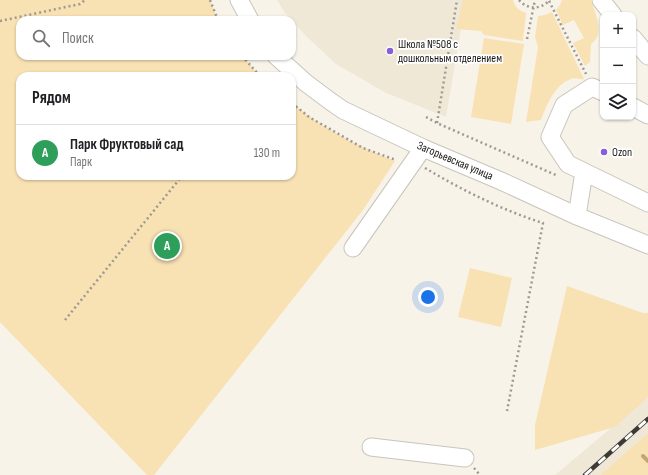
<!DOCTYPE html>
<html lang="ru">
<head>
<meta charset="utf-8">
<style>
	:root { --surface:#fff; --page:#f6f6f6; --text:#202124; --muted:#757577; --line:#e0e0e0; --accent:#db2777 }
	body { margin:0; font-family:"Sofia Sans Condensed",sans-serif; background:var(--page); color:var(--text) }
	.controls { position:absolute; right:12px; top:12px; display:grid; overflow:hidden; border-radius:8px; box-shadow:0 1px 3px #0004 }
	.controls button { width:36px; height:36px; display:grid; place-items:center; padding:0; border:0; border-bottom:1px solid var(--line); background:var(--surface); color:var(--text); font:20px sans-serif }
	.you { position:absolute; left:428px; top:297px; width:14px; height:14px; margin:-10px; border:3px solid #fff; border-radius:50%; background:#1a73e8; box-shadow:0 0 0 6px #1a73e833 }
	.badge { display:grid; place-items:center; width:26px; height:26px; border-radius:50%; background:var(--accent); color:#fff; font-size:13px; font-weight:700 }
	.pin { position:absolute; translate:-50% -50%; border:2px solid #fff; box-shadow:0 1px 4px #0006 }
	.list { margin:0; padding:0; list-style:none }
	h2 { display:flex; justify-content:space-between; align-items:center; height:52px; margin:0; padding:0 16px; font-size:17px }
	h2 small { font-size:13px; font-weight:400; color:var(--muted) }
	.list li { display:grid; grid-template-columns:26px 1fr auto; gap:12px; align-items:center; box-sizing:border-box; height:56px; padding:0 16px; border-top:1px solid var(--line) }
	.list b { display:block; font-size:15px; white-space:nowrap }
	.list p { margin:0; font-size:13px; white-space:nowrap; color:var(--muted) }
	.list em { font-size:13px; font-style:normal; color:var(--muted) }
	.icon { flex:none; width:22px; height:22px; fill:none; stroke:currentColor; stroke-width:2; stroke-linecap:round; stroke-linejoin:round }
	.map { position:relative; flex:none; width:648px; height:475px; overflow:hidden }
	.search { position:absolute; background:var(--surface); box-shadow:0 1px 3px #0004; left:16px; top:16px; width:280px; height:44px; display:flex; align-items:center; gap:10px; box-sizing:border-box; padding:0 14px; border-radius:12px; color:var(--muted); font-size:15px }
	.panel { position:absolute; background:var(--surface); box-shadow:0 1px 3px #0004; left:16px; top:72px; width:280px; height:108px; border-radius:12px }
	.map>svg:first-child { display:block }
	.built { fill:#f0e8d7 }
	.green { fill:#f8e1b3 }
	.lines { fill:none; stroke-linecap:round; stroke-linejoin:round }
	.stream { stroke:#c0a775; stroke-width:4 }
	.minor-casing { stroke:#c9c5bb; stroke-width:19 }
	.path { stroke:#9e9a93; stroke-width:2.5; stroke-dasharray:2 3; stroke-linecap:butt }
	.minor { stroke:#fff; stroke-width:17 }
	.rail-casing { stroke:#3e3b37; stroke-width:4.5 }
	.rail { stroke:#fff; stroke-width:3; stroke-dasharray:9; stroke-linecap:butt }
	.poi-dot { fill:#855fd9; stroke:#fff; stroke-width:1.5 }
	.labels { text-anchor:middle; dominant-baseline:central; stroke-width:3.5; stroke-linejoin:round; paint-order:stroke }
	.poi-label { font-size:12px; fill:#191714; stroke:#fff; text-anchor:start }
	.street-label { font-size:12px; fill:#191714; stroke:#fff }
</style>
</head>
<body>
<div class="map">
<svg width="648" height="475" viewBox="0 0 648 475">
	<rect width="100%" height="100%" fill="#f8f3e9"/>
	<g class="built">
		<path d="M277,0H466L446,117L386,93L336,64L307,37L285,13Z"/>
		<path d="M648,397V433L600,475H555Z"/>
	</g>
	<g class="green">
		<path d="M0,0H210L218,20H20V56H242L260,76H20V176H292V103C324,129 356,145 395,161L363,210L154,475H147L146,474L0,322Z"/>
		<path d="M463,0H513C515,7 519,11 526,13L523,41L484,35L481,31L456,29Z"/>
		<path d="M562,0H591C595,13 606,34 591,44L590,62L585,66L573,43L584,38L574,20L563,25L556,10L560,5Z"/>
		<path d="M552,12L584,79C580,79 574,78 571,79C555,84 546,106 541,120L526,122L538,47L535,37L538,16L545,15Z"/>
		<path d="M484,38L524,44L511,124L471,117Z"/>
		<path d="M470,268L512,278L501,327L458,317Z"/>
		<path d="M567,286L643,313H648V397L615,427L535,450V425Z"/>
		<path d="M648,433V475H600Z"/>
	</g>
	<g class="lines">
		<path class="stream" d="M643,456L648,461"/>
		<g class="minor-casing">
			<g id="minor">
				<path d="M239,0L250,20"/>
				<path d="M601,0L613,15"/>
				<path d="M633,38L648,56"/>
				<path d="M276,56L306,83L330,101L343,110L423,148L501,181L577,216L648,245"/>
				<path d="M603,92L592,87L564,105L550,137L568,164L648,203"/>
				<path d="M633,107L648,115"/>
				<path d="M577,216L584,172"/>
				<path d="M353,248L423,148"/>
				<path d="M371,447L465,458"/>
			</g>
		</g>
		<g class="path">
			<path d="M210,0L218,20"/>
			<path d="M519,0C528,10 540,10 550,0"/>
			<path d="M549,1L586,74"/>
			<path d="M0,21L80,4L85,0"/>
			<path d="M527,39L535,0"/>
			<path d="M242,56L260,76"/>
			<path d="M292,103L309,117L363,148L396,160"/>
			<path d="M426,117L437,123L558,176"/>
			<path d="M437,123L457,0"/>
			<path d="M425,168C462,190 502,210 543,223L507,411"/>
			<path d="M65,320L182,176"/>
			<path d="M474,468L480,475"/>
		</g>
		<use href="#minor" class="minor"/>
		<g class="rail-casing">
			<path id="rail" d="M585,475L648,419"/>
		</g>
		<use href="#rail" class="rail"/>
	</g>
	<g class="poi-dot">
		<circle cx="390" cy="51" r="4"/>
		<circle cx="604" cy="152" r="4"/>
	</g>
	<g class="labels">
		<g class="poi-label">
			<text x="398" y="44">Школа №508 с<tspan x="398" dy="14">дошкольным отделением</tspan></text>
			<text x="612" y="152">Ozon</text>
		</g>
		<g class="street-label">
			<text transform="translate(455 161) rotate(23)">Загорьевская улица</text>
		</g>
	</g>
</svg>
<div class="controls">
<button>+</button>
<button>−</button>
<button><svg class="icon" aria-label="layers" viewBox="0 0 24 24"><path d="M12 4l9 5-9 5-9-5zM3 14l9 5 9-5"/></svg></button>
</div>
<div class="you"></div>
<div class="pin badge" style="left:167px;top:246px;background:#2e9e5b">A</div>
<div class="search"><svg class="icon" aria-label="search" viewBox="0 0 24 24"><circle cx="10" cy="10" r="6"/><path d="M15 15l6 6"/></svg>Поиск</div>
<section class="panel">
<h2>Рядом<small></small></h2>
<ul class="list">
<li><span class="badge" style="background:#2e9e5b">A</span><div><b>Парк Фруктовый сад</b><p>Парк</p></div><em>130 m</em></li>
</ul>
</section>
</div>
</body>
</html>
